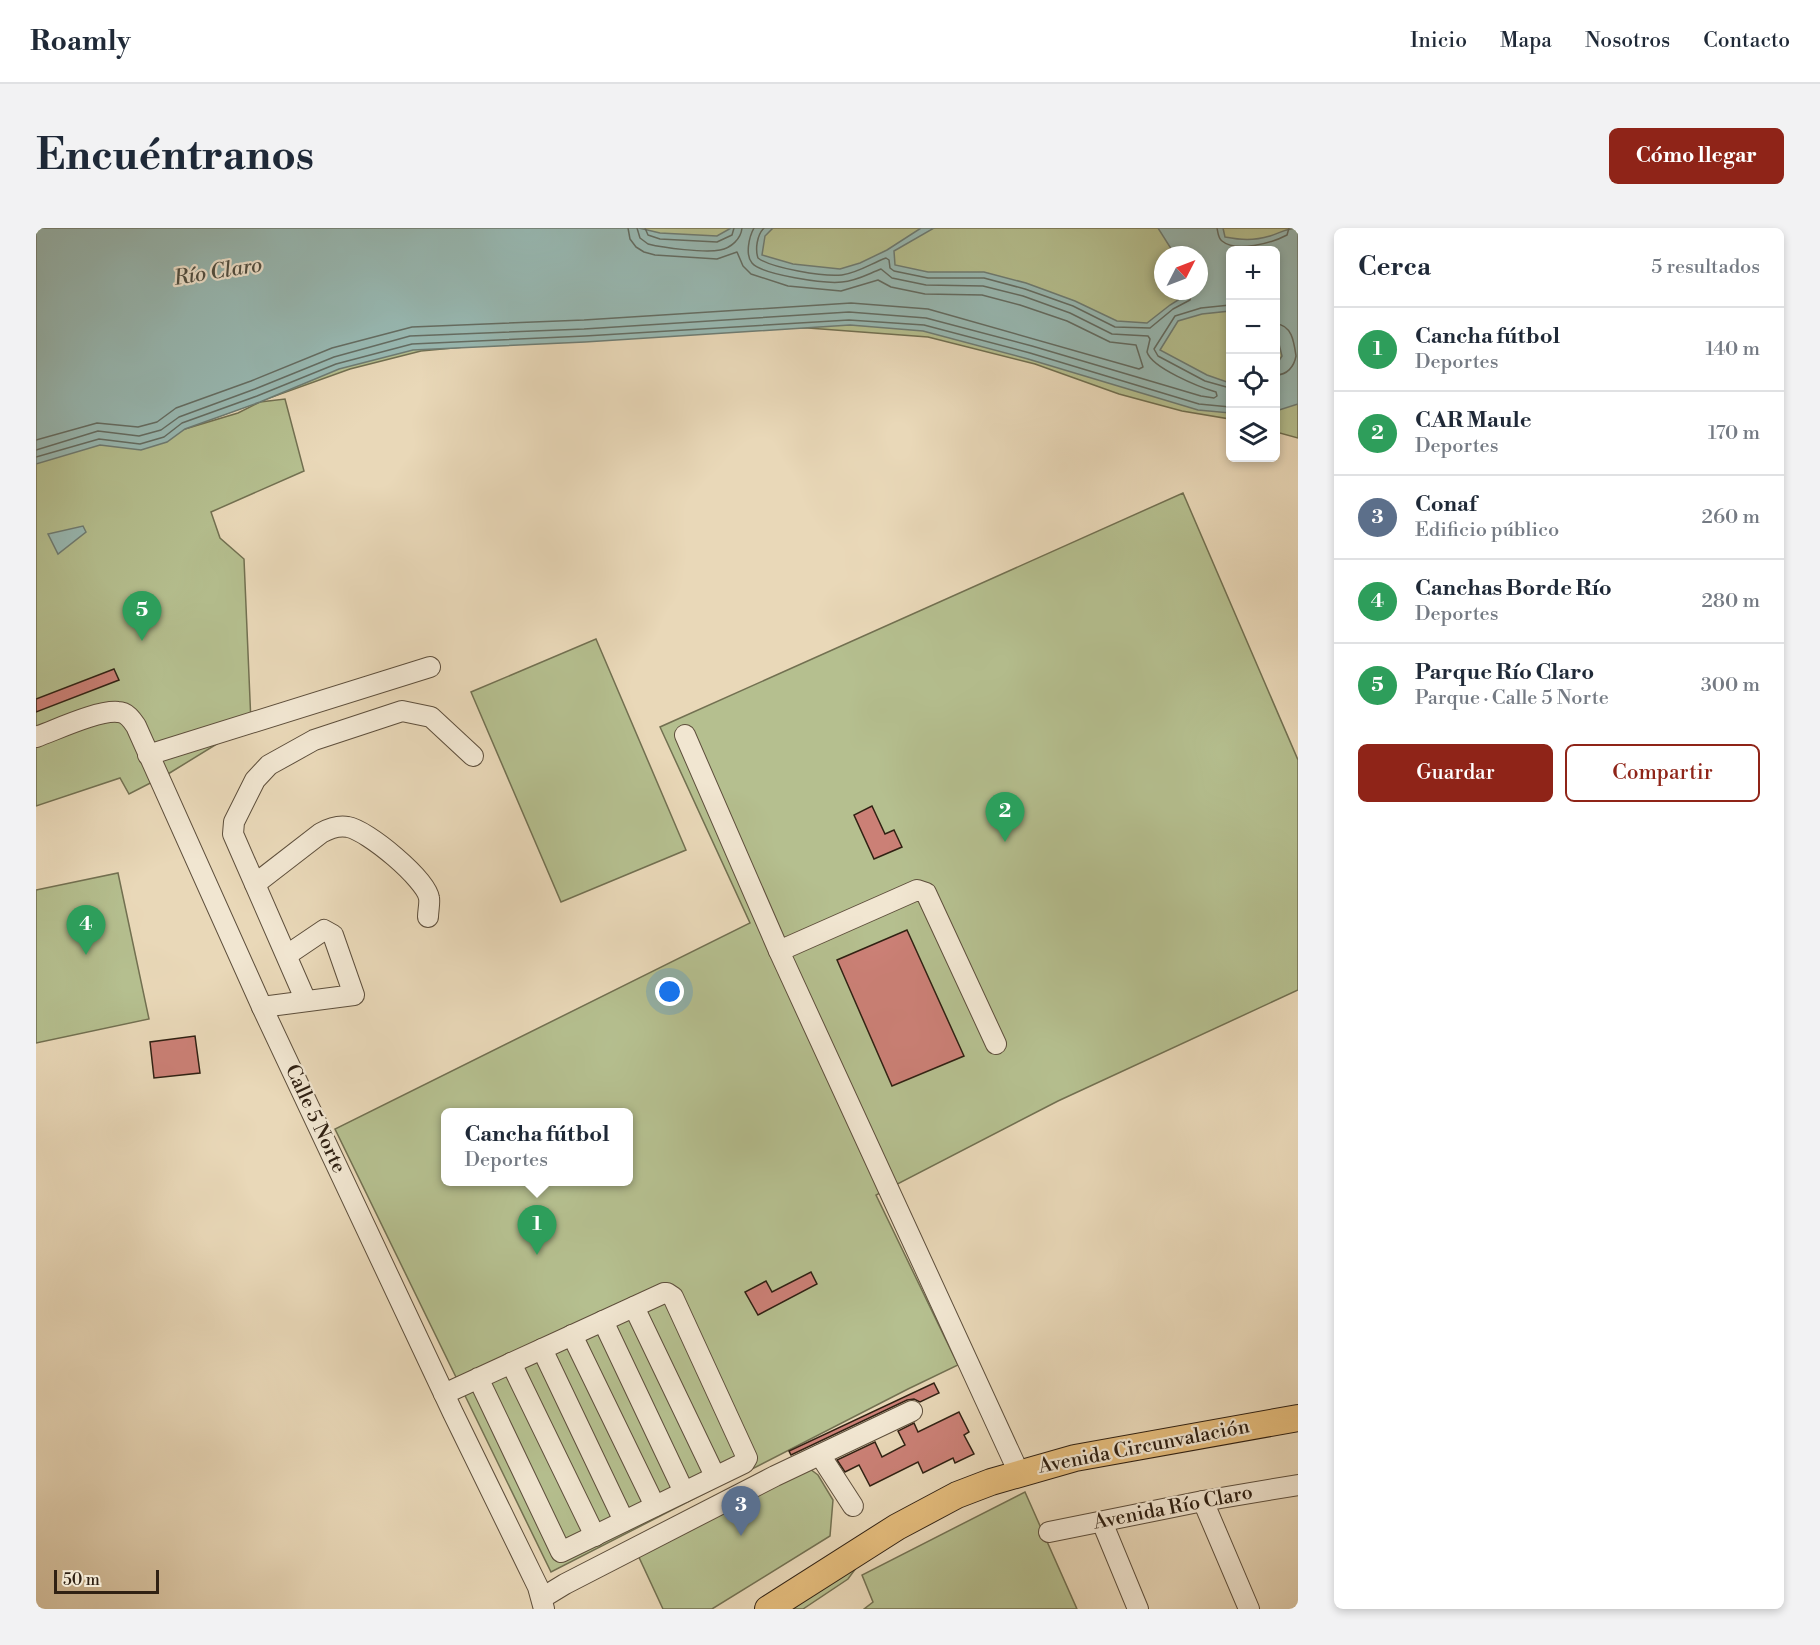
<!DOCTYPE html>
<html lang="es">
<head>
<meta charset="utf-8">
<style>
	:root { --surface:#fff; --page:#f2f2f3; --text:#1f2937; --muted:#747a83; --line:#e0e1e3; --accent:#8f2418 }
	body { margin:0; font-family:"Libre Bodoni",serif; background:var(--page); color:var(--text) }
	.controls { position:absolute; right:18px; top:18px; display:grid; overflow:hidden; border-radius:9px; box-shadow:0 3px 9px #0003 }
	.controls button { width:54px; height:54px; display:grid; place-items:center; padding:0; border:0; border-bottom:2px solid var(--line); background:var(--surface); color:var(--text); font:30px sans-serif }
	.compass { position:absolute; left:1118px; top:18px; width:54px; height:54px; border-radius:50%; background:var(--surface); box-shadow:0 3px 9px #0003; rotate:48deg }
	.scale { position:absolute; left:18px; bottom:15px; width:105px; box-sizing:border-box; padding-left:6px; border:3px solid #302113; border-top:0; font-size:16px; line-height:21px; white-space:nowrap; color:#302113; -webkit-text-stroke:4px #f1e6d1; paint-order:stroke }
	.you { position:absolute; left:634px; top:764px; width:21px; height:21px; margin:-15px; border:4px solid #fff; border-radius:50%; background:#1a73e8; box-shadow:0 0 0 9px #1a73e833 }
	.badge { display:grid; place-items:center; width:39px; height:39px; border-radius:50%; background:var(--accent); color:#fff; font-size:20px; font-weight:700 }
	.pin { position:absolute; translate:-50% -50px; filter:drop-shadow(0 2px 3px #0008) }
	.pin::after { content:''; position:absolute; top:32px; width:21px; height:18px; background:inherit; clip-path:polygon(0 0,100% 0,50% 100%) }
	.popup { position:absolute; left:405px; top:880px; width:192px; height:78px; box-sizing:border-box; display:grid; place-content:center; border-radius:9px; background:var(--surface); filter:drop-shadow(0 2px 4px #0005); font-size:20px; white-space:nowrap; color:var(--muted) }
	.popup b { font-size:22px; color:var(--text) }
	.popup::after { content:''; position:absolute; left:50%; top:100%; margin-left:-12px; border:12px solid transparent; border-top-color:var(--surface) }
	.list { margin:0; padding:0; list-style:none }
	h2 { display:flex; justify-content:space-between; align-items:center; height:78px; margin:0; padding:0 24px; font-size:26px }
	h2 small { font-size:20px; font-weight:400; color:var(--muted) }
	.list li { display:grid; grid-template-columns:39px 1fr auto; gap:18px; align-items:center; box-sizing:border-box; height:84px; padding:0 24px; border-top:2px solid var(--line) }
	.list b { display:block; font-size:22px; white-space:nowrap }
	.list p { margin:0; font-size:20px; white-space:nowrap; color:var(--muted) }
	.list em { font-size:20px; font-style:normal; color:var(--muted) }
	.actions { display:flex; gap:12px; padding:18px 24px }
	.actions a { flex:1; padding:14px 0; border:2px solid var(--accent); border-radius:9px; text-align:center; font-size:21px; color:var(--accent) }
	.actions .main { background:var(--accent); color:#fff }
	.icon { flex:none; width:33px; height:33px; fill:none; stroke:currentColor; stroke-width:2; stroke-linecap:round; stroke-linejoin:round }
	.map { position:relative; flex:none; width:1262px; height:1381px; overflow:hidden; border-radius:9px }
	header { display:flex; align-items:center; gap:36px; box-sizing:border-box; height:84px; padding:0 30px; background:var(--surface); border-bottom:2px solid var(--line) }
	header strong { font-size:28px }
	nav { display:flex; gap:33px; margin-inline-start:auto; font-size:21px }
	.intro { display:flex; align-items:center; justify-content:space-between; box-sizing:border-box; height:144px; padding:0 36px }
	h1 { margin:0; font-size:42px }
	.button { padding:15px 27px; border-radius:9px; background:var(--accent); color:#fff; font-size:21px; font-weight:700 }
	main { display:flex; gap:36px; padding:0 36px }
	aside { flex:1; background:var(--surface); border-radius:9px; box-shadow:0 3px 9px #0003 }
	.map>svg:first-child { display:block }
	.green { fill:#b5bf8f; stroke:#727051; stroke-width:1.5; fill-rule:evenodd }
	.water { fill:#98b9b3; stroke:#6e7c73; stroke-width:1.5 }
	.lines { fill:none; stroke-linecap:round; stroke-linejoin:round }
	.shore { stroke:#646d63; stroke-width:1.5 }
	.building { fill:#cb8076; stroke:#302113; stroke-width:1.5 }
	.minor-casing { stroke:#5e4f3c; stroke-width:22 }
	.major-casing { stroke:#302113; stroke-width:28 }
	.minor { stroke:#f1e6d1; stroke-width:20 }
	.major { stroke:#e4bc7c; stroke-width:26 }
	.labels { text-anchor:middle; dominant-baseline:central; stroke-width:4.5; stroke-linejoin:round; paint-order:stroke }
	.street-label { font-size:20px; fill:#302113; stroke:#f1e6d1 }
	.water-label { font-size:21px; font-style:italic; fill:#4f4f43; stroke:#f1e6d1 }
</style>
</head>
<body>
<header>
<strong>Roamly</strong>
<nav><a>Inicio</a><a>Mapa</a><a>Nosotros</a><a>Contacto</a></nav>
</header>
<div class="intro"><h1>Encuéntranos</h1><a class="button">Cómo llegar</a></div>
<main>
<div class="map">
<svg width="1262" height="1381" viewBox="0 0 1262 1381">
	<rect width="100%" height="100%" fill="#e9d8b8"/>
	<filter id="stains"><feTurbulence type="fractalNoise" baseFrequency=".00333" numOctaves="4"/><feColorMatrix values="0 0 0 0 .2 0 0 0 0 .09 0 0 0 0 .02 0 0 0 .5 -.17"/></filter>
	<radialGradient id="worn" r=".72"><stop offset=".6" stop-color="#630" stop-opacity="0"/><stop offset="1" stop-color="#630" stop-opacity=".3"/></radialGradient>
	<g class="green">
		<path d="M0,0H1262V210L1240,204V22H1194V191L1146,183L1083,166L999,136L892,109L772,100H634L385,123L314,141L139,204L202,185L224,174L249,171L268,243L175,284L184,310L208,331L215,495L132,546L93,566L84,550L0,578ZM1127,27H1163V63H1127Z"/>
		<path d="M1147,265L1262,532V762L1022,873L840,967L922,1137L872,1161L515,1344L299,901L714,695L624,499ZM410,884H592V954H410Z"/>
		<path d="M560,411L650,622L525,674L435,464Z"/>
		<path d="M82,645L113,791L0,815V662Z"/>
		<path d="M774,1241L782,1247L797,1272L794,1308L676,1381H627L601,1325Z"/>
		<path d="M989,1264L1041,1381H828L837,1374L826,1347Z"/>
		<path d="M823,1336L812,1351L767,1381H757L807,1341Z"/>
	</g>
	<g class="water">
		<path d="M0,0H603L624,5L681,8L695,0H737L729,8L726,27L757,36L804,41L824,35L851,22L885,0H898L858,23L859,37L892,44H948L990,55L1039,73L1081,93L1111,95L1134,77L1150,67V63H1163V27H1139L1122,0H1187L1189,9C1205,12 1217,13 1234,8C1244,5 1251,0 1262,0V176L1240,183V137L1246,128L1240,104V22H1194V83L1166,86L1142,93L1124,122L1171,147L1194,155V185L1162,182L992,131L887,103L814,97L549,114L377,122L303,141L224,174L149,201L131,214L105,222L64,217L0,236Z"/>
		<path d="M47,298L50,304L22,326L12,306Z"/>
	</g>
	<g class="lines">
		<g class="shore">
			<path d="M601,0L604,10L612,16C628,20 669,25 684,22C695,20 705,11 706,0"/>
			<path d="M609,0L612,7L624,11L681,14L696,7L698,0"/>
			<path d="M728,0C721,7 719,21 722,30C735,40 788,49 806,47C822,45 836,35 850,30L853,32L854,40L858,43L892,50H948L989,61L1037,78L1079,99L1114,100L1137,81L1154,72L1156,63"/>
			<path d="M1181,0C1182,4 1182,10 1186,13C1200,25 1236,15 1251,7L1253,0"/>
			<path d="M1194,77L1165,80L1139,88L1118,121L1122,128L1169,153L1194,160"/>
			<path d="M1240,96C1256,97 1258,114 1260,128C1258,139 1251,147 1240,147"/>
			<path d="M0,212L61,195L102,199L121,194L140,180L215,153L296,120L376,99L548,92L815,75L892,81L1103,141L1107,139L1100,117L1074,114L1031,93L984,77L946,67L889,66L855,59L842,52L805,63L752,58L715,46L707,38L701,24L681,31L619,27L608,24L600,19L594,11L592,0"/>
			<path d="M0,222L62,203L103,208L125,202L143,189L219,161L298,129L374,108L548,101L813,84L890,90L996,118L1165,168L1178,170L1181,168L1180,164C1163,159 1116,140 1111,124L1114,111L1112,108L1076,106L1034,85L987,68L947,58L890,57L856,50L845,41C832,46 820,53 806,54C790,56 726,47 716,35C709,27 713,9 718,0"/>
			<path d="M0,229L63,211L104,216L128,209L146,195L221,168L300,136L376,116L549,108L813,92L888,97L994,125L1163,176L1194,179"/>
		</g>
	</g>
	<g class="building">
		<path d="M78,441L83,452L0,484V471Z"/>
		<path d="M836,578L849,606L858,602L866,619L838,631L818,587Z"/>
		<path d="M871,702L928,828L856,858L801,732Z"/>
		<path d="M159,808L164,845L118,850L114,814Z"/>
		<path d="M775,1044L781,1056L722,1087L709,1064L730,1053L736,1064Z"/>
		<path d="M898,1155L903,1165L884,1174L878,1171L871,1172L755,1227L753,1223Z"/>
		<path d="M923,1184L933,1204L928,1207L938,1226L919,1235L917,1230L887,1245L882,1234L834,1258L823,1237L809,1244L801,1232L839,1214L846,1229L869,1217L862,1203L878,1195L882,1204Z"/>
	</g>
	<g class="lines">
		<g class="minor-casing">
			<g id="minor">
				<path d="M649,507L743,723"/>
				<path d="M0,509C20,502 62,482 82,484C91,484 96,492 100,498L226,779L417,1185L502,1359L508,1381"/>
				<path d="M112,527L394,439"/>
				<path d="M219,656L285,605C294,600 302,597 312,599C331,602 390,651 393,670C394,675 392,683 392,689"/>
				<path d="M270,773L197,606L198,594L219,552L233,537L278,512L366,483L395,489L437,528"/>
				<path d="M226,779L318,767L297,707L288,702L251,727"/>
				<path d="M960,816L890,665L881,662L743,723L983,1245"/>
				<path d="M598,1079L679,1248"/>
				<path d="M567,1093L648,1264"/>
				<path d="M536,1107L619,1278"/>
				<path d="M506,1121L588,1293"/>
				<path d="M475,1135L559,1308"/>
				<path d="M408,1166C481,1132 555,1099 628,1065H631L637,1069L711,1230L708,1235L525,1324L442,1150"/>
				<path d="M784,1227L817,1278"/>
				<path d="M1167,1273L1213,1381"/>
				<path d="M1066,1294L1102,1381"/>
				<path d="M1013,1304L1167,1273L1262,1257"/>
				<path d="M506,1370L529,1356L739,1248L876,1183"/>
			</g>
		</g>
		<g class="major-casing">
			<path id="major" d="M732,1381L861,1299L921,1267L955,1254L1039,1230L1262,1190"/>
		</g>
		<use href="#minor" class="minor"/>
		<use href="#major" class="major"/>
	</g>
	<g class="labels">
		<g class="street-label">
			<text transform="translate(279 891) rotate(65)">Calle 5 Norte</text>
			<text transform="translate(1108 1219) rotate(-11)">Avenida Circunvalación</text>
			<text transform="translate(1137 1280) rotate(-11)">Avenida Río Claro</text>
		</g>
		<g class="water-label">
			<text transform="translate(182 44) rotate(-9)">Río Claro</text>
		</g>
	</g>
	<rect width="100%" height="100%" filter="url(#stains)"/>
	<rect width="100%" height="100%" fill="url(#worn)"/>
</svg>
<div class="controls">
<button>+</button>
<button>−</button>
<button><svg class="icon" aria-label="locate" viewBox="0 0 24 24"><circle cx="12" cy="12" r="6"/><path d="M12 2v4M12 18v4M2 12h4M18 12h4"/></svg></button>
<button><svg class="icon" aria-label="layers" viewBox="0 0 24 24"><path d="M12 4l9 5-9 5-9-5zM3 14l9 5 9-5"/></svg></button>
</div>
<svg class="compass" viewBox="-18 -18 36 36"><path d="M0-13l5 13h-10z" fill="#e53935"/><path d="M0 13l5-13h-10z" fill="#747a83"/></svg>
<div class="scale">50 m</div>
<div class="you"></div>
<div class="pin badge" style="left:501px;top:1027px;background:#2e9e5b">1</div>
<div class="popup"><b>Cancha fútbol</b>Deportes</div>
<div class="pin badge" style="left:969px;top:614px;background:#2e9e5b">2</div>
<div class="pin badge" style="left:705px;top:1308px;background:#5c6f8a">3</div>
<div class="pin badge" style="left:50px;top:727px;background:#2e9e5b">4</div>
<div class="pin badge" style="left:106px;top:413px;background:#2e9e5b">5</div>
</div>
<aside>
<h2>Cerca<small>5 resultados</small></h2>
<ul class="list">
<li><span class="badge" style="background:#2e9e5b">1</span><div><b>Cancha fútbol</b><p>Deportes</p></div><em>140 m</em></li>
<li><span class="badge" style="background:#2e9e5b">2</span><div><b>CAR Maule</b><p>Deportes</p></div><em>170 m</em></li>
<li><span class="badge" style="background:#5c6f8a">3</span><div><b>Conaf</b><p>Edificio público</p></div><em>260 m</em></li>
<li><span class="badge" style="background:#2e9e5b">4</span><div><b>Canchas Borde Río</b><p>Deportes</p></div><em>280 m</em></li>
<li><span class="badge" style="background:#2e9e5b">5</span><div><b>Parque Río Claro</b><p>Parque · Calle 5 Norte</p></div><em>300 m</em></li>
</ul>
<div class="actions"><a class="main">Guardar</a><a>Compartir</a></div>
</aside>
</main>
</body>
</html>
